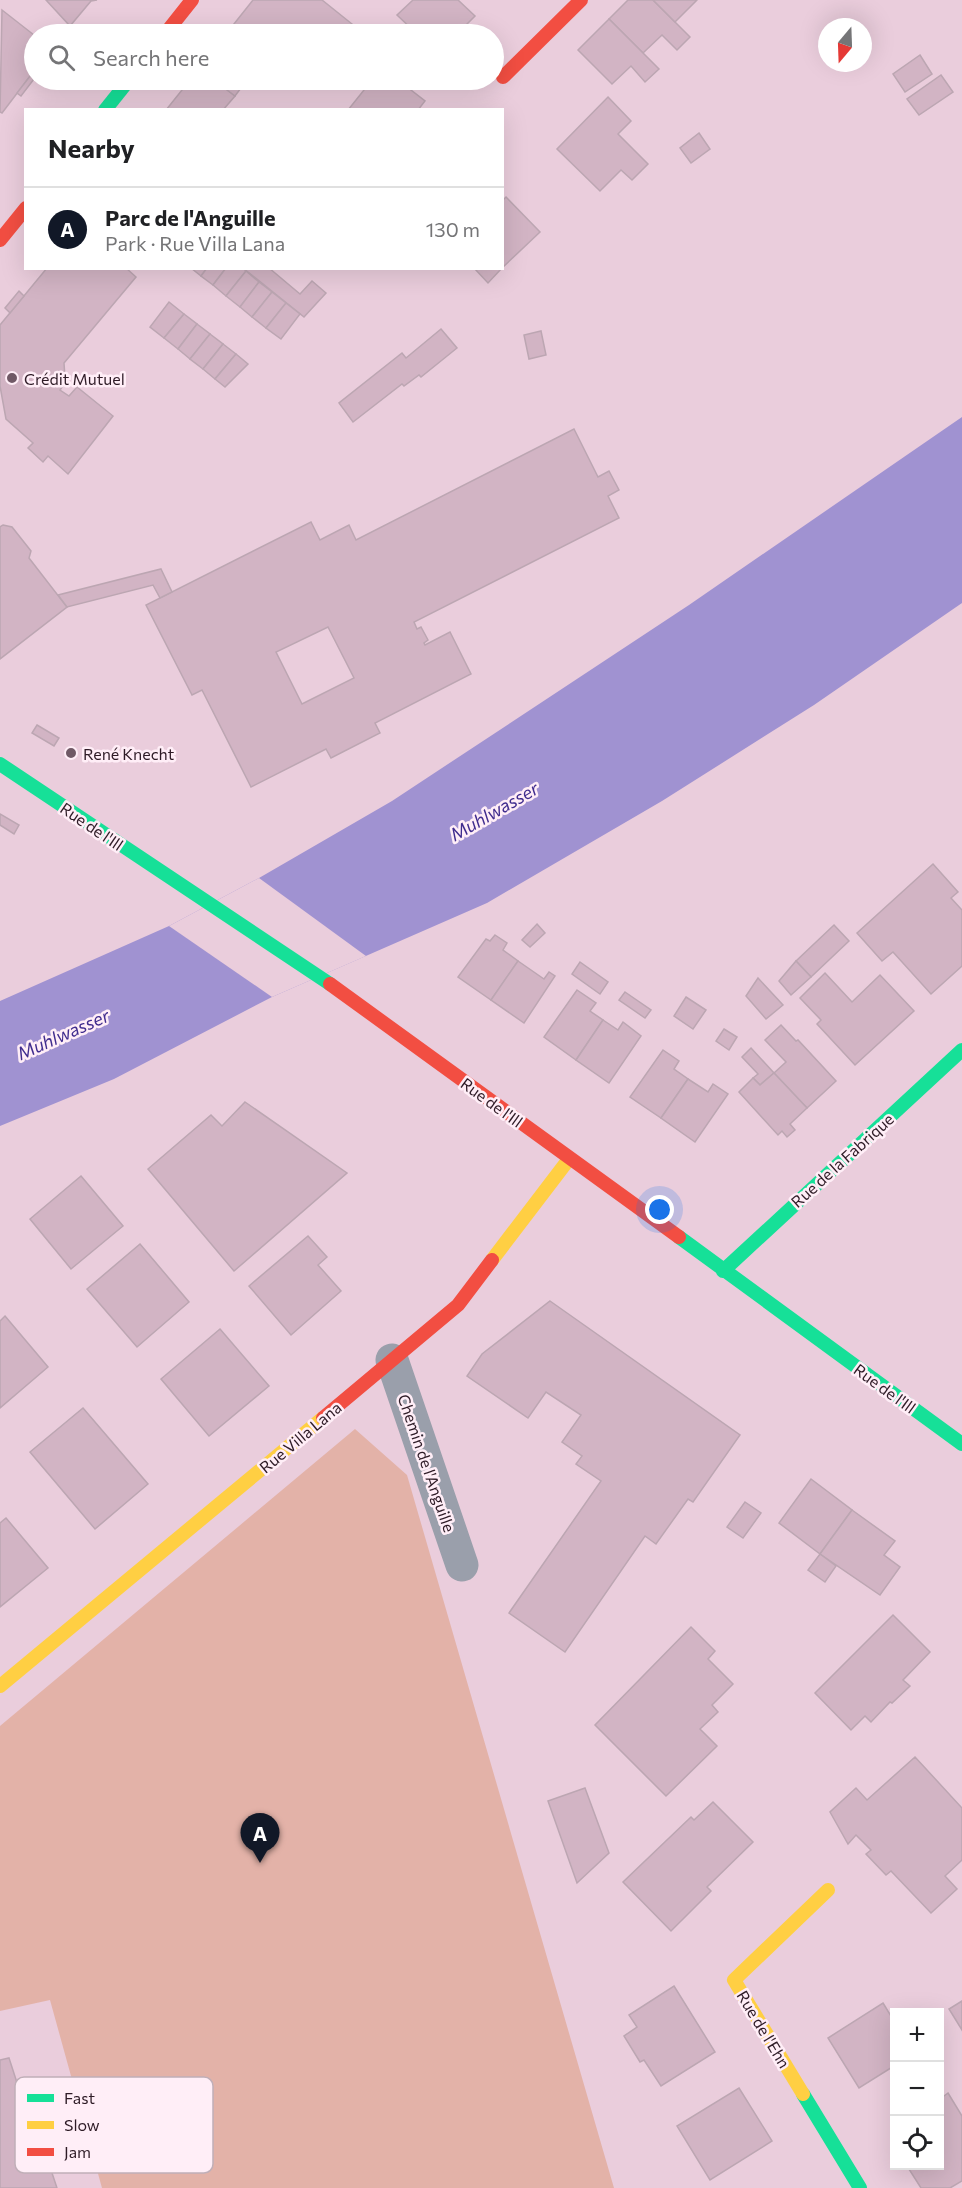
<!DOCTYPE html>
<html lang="en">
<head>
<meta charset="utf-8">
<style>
	:root { --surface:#fff; --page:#f2f2f2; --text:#202124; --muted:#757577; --line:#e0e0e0; --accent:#111827 }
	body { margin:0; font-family:Commissioner,sans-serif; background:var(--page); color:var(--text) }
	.controls { position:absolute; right:18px; bottom:18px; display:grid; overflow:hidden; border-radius:0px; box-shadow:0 6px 24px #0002 }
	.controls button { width:54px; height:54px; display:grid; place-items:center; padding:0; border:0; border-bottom:2px solid var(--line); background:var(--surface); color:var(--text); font:30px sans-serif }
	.compass { position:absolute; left:818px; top:18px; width:54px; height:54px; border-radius:50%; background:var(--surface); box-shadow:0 6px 24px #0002; rotate:199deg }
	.you { position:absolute; left:660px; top:1210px; width:21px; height:21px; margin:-15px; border:4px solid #fff; border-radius:50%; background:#1a73e8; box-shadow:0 0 0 9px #1a73e833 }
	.badge { display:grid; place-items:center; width:39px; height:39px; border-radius:50%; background:var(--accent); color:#fff; font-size:20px; font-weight:700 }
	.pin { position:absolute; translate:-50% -50px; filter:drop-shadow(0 2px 3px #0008) }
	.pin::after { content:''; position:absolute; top:32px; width:21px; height:18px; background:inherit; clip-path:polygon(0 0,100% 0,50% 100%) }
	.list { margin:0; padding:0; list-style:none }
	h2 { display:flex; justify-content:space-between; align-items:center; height:78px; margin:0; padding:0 24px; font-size:26px }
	h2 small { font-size:20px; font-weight:400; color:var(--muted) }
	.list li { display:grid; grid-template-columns:39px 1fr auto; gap:18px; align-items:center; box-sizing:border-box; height:84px; padding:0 24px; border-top:2px solid var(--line) }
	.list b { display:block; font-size:22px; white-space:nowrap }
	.list p { margin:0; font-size:20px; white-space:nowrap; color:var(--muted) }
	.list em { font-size:20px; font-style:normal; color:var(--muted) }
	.icon { flex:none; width:33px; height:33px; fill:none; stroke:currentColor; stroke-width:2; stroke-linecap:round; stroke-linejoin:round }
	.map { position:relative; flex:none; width:962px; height:2188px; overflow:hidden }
	.search { position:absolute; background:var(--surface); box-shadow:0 6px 24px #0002; left:24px; top:24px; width:480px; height:66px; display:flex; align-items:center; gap:15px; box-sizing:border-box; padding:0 21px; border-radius:33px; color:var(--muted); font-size:22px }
	.panel { position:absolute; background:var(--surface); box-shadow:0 6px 24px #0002; left:24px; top:108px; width:480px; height:162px; border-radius:0px }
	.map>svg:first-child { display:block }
	.green { fill:#e3b2a8 }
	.water { fill:#a092d1 }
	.pier { fill:#eacddc }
	.building { fill:#d2b4c4; stroke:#bca6b2; stroke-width:1.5; fill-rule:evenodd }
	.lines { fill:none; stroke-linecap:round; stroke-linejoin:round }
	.street { stroke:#9a9fab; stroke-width:33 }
	.fast { stroke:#16e098; stroke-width:14 }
	.slow { stroke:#ffcf43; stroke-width:14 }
	.jam { stroke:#f24e42; stroke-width:14 }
	.poi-dot { fill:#705966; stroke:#ffeef7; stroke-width:2 }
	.labels { text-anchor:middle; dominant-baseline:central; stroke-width:5; stroke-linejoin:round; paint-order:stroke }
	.poi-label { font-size:16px; fill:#2e1b26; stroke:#ffeef7; text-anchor:start }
	.street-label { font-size:16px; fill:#2e1b26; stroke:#ffeef7 }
	.water-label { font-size:18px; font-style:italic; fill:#402c8e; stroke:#ffeef7 }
	.key { fill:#ffeef7; stroke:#c0afb8; stroke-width:1.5 }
	.key-label { font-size:16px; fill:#2e1b26 }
</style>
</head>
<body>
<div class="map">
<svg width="962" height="2188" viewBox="0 0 962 2188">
	<rect width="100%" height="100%" fill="#eacddc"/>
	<path class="green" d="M355,1429L407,1475L614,2188H102L50,2000L0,2011V1726Z"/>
	<path class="water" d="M962,417V603L814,705L662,801L487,903L272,997L114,1079L0,1126V1001L169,926L259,878L392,801L689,605Z"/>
	<path class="pier" d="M259,878L366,956L272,997L169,926Z"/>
	<g class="building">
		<path d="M46,0H97L91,1L70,26Z"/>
		<path d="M253,0H322L357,28L352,34H226Z"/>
		<path d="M413,0H458L475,16L457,34H417L397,15Z"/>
		<path d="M628,0H653L690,37L677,50L662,35L643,53L609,19Z"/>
		<path d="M653,0H697L675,22Z"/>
		<path d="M2,10L34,35V71L2,113L0,112Z"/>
		<path d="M609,19L659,69L645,82L631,66L612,84L578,50Z"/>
		<path d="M920,55L932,74L905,92L893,74Z"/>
		<path d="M34,71V79L21,96L17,93Z"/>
		<path d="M941,75L953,92L919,115L907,99Z"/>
		<path d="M190,80H214L235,96L223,110H166Z"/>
		<path d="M214,80H247L235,96Z"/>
		<path d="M372,80H398L425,101L418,110H348Z"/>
		<path d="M608,97L631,121L618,134L648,164L632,180L621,170L600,191L557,149Z"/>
		<path d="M699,133L710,149L691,163L680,148Z"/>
		<path d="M506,197L540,232L502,268V201Z"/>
		<path d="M47,268H126L136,277L64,363L65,378L67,380L60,390L69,396L77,387L113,416L68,474L48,456L43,462L28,448L33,443L6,419L0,386V325Z"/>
		<path d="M191,268H207L201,276Z"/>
		<path d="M207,268H226L213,285L201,276Z"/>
		<path d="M226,268H243L246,271L226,296L213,285Z"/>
		<path d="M243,268H269L300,294L312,281L326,293L304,317Z"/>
		<path d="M474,268H502L488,283Z"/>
		<path d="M246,271L259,282L240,307L226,296Z"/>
		<path d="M259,282L272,292L252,317L240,307Z"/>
		<path d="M19,291L24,296L10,313L5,308Z"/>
		<path d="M272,292L286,303L266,328L252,317Z"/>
		<path d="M169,302L184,314L164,338L150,327Z"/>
		<path d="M286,303L300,314L281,339L266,328Z"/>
		<path d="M184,314L197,324L178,349L164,338Z"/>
		<path d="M197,324L210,334L190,359L178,349Z"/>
		<path d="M441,329L457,348L421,377L419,375L404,386L402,384L353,422L339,403L402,353L406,358Z"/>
		<path d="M541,331L546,355L529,359L524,335Z"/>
		<path d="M210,334L223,344L203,369L190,359Z"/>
		<path d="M223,344L236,354L215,379L203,369Z"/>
		<path d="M236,354L248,364L225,387L215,379Z"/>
		<path d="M574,429L598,477L609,471L619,490L608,496L619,518L414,622L417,629L421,627L428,640L424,643L425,645L450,632L471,674L375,723L380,733L331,758L326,749L251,787L202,690L192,695L146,605L311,522L320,540L349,525L356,540ZM328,627L354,678L302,704L276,652Z"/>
		<path d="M3,525L12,527L31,551L29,558L67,607L0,659V527Z"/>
		<path d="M161,569L172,592L160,598L153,585L67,607L58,595Z"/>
		<path d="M37,725L59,738L54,746L32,733Z"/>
		<path d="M0,814L19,825L14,834L0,825Z"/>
		<path d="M933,864L958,892L951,898L962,910V966L931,994L893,952L882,961L857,933Z"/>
		<path d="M537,924L545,933L530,947L522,940Z"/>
		<path d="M834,925L849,941L811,977L796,961Z"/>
		<path d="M495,935L507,943L503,950L518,961L491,1000L458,977L486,939L490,941Z"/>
		<path d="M518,961L544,979L549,972L555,976L524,1023L491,1000Z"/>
		<path d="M796,961L811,977L791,995L779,981Z"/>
		<path d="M580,962L608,982L600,994L572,974Z"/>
		<path d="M825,973L852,1002L880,975L914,1011L855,1065L817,1024L821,1020L800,998Z"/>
		<path d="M758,978L783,1005L766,1019L746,996Z"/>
		<path d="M577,990L596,1003L590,1011L603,1020L576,1060L544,1037Z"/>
		<path d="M625,992L651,1010L645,1018L619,1000Z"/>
		<path d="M686,997L706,1010L693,1029L674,1016Z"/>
		<path d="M603,1020L618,1030L623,1022L641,1036L609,1083L576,1060Z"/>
		<path d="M781,1025L796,1041L798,1040L836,1081L807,1108L774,1073L786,1062L765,1040Z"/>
		<path d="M724,1029L737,1037L729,1050L716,1041Z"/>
		<path d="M751,1048L774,1073L760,1085L753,1078L758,1074L742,1057Z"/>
		<path d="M663,1050L679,1061L674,1069L688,1079L661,1118L630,1097Z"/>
		<path d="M774,1073L807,1108L790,1124L795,1130L787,1137L782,1131L778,1135L739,1092L753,1078L760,1085Z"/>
		<path d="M688,1079L708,1092L713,1084L728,1094L695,1142L661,1118Z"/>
		<path d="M245,1102L347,1173L234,1271L148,1169L211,1115L222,1126Z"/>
		<path d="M81,1176L123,1226L71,1269L30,1219Z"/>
		<path d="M308,1236L327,1257L318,1265L341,1291L291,1335L249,1286Z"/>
		<path d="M140,1244L189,1302L137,1347L87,1289Z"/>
		<path d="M550,1301L740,1435L693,1502L688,1499L656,1544L645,1536L565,1652L509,1613L601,1481L576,1464L582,1456L562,1442L581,1415L546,1392L528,1418L467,1376L482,1354Z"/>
		<path d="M5,1316L48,1367L0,1408V1321Z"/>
		<path d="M220,1329L269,1386L209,1436L161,1379Z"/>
		<path d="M83,1408L148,1484L95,1529L30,1452Z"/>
		<path d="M811,1479L852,1510L820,1554L779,1523Z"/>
		<path d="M745,1502L761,1513L743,1538L727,1527Z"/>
		<path d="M852,1510L895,1541L884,1555L900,1567L880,1595L820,1554Z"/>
		<path d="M6,1518L48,1568L0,1607V1523Z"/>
		<path d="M820,1554L836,1566L825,1582L808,1570Z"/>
		<path d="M893,1615L930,1652L903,1680L910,1686L892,1703L890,1702L871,1722L865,1716L851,1730L815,1693Z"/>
		<path d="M691,1627L715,1651L708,1659L733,1684L712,1705L718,1712L700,1729L717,1746L666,1796L595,1725Z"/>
		<path d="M915,1757L962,1808V1860L945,1876L957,1889L931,1913L891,1871L886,1875L866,1854L871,1850L856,1835L848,1844L830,1812L856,1788L867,1800Z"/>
		<path d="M585,1788L609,1853L577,1883L548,1801Z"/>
		<path d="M713,1802L753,1842L707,1887L711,1891L671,1931L623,1882L691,1817L694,1820Z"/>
		<path d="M674,1986L715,2052L661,2086L644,2060L640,2062L624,2036L637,2027L629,2015Z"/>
		<path d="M962,2001V2030L949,2009Z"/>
		<path d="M883,2003L894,2021V2066L859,2088L828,2038Z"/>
		<path d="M9,2058L21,2095L40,2089L46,2109L27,2115L39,2152L35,2154L41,2170L50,2167L57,2188H0V2060Z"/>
		<path d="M739,2088L772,2141L710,2180L677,2126Z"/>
		<path d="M948,2093L962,2116V2181L950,2188H921L907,2166H940V2099Z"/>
	</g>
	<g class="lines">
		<path class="street" d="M392,1360L462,1565"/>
		<g class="fast">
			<path d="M105,110L129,80"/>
			<path d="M0,764L330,984"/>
			<path d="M679,1237L962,1444"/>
			<path d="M723,1271L962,1050"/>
			<path d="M803,2094L860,2188"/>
		</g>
		<g class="slow">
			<path d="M492,1260L569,1159"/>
			<path d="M0,1686L323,1418"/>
			<path d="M803,2094L734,1980L828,1890"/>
		</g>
		<g class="jam">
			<path d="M165,34L192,0"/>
			<path d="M503,77L581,0"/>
			<path d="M0,240L26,208"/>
			<path d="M330,984L679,1237"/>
			<path d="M323,1418L458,1305L492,1260"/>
		</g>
	</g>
	<g class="poi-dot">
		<circle cx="12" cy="378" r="6"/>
		<circle cx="71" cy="753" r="6"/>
	</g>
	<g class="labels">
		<g class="poi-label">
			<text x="24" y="378">Crédit Mutuel</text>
			<text x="83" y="753">René Knecht</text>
		</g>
		<g class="street-label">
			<text transform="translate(92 826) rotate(34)">Rue de l'Ill</text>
			<text transform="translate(492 1102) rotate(36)">Rue de l'Ill</text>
			<text transform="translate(842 1160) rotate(-42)">Rue de la Fabrique</text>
			<text transform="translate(885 1388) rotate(36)">Rue de l'Ill</text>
			<text transform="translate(300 1437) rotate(-40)">Rue Villa Lana</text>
			<text transform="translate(427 1463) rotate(71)">Chemin de l'Anguille</text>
			<text transform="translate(764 2029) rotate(59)">Rue de l'Ehn</text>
		</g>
		<g class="water-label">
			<text transform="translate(494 811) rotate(-30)">Muhlwasser</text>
			<text transform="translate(63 1034) rotate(-24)">Muhlwasser</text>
		</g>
	</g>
	<rect x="15" y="2077" width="198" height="96" rx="9" class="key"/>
	<rect x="27" y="2094" width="27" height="8" fill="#16e098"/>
	<rect x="27" y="2121" width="27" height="8" fill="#ffcf43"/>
	<rect x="27" y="2148" width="27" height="8" fill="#f24e42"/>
	<g class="key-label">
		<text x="64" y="2104">Fast</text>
		<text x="64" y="2131">Slow</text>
		<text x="64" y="2158">Jam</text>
	</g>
</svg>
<div class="controls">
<button>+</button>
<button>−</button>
<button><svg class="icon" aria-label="locate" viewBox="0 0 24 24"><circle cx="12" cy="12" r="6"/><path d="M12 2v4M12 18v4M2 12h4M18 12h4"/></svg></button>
</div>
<svg class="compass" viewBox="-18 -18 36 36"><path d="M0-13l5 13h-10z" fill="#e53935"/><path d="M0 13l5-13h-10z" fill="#757577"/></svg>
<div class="you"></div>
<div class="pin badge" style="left:260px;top:1863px">A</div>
<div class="search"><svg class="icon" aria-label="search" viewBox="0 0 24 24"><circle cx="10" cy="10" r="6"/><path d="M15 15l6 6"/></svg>Search here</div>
<section class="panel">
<h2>Nearby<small></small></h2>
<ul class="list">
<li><span class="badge">A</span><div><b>Parc de l'Anguille</b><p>Park · Rue Villa Lana</p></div><em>130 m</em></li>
</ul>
</section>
</div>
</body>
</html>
